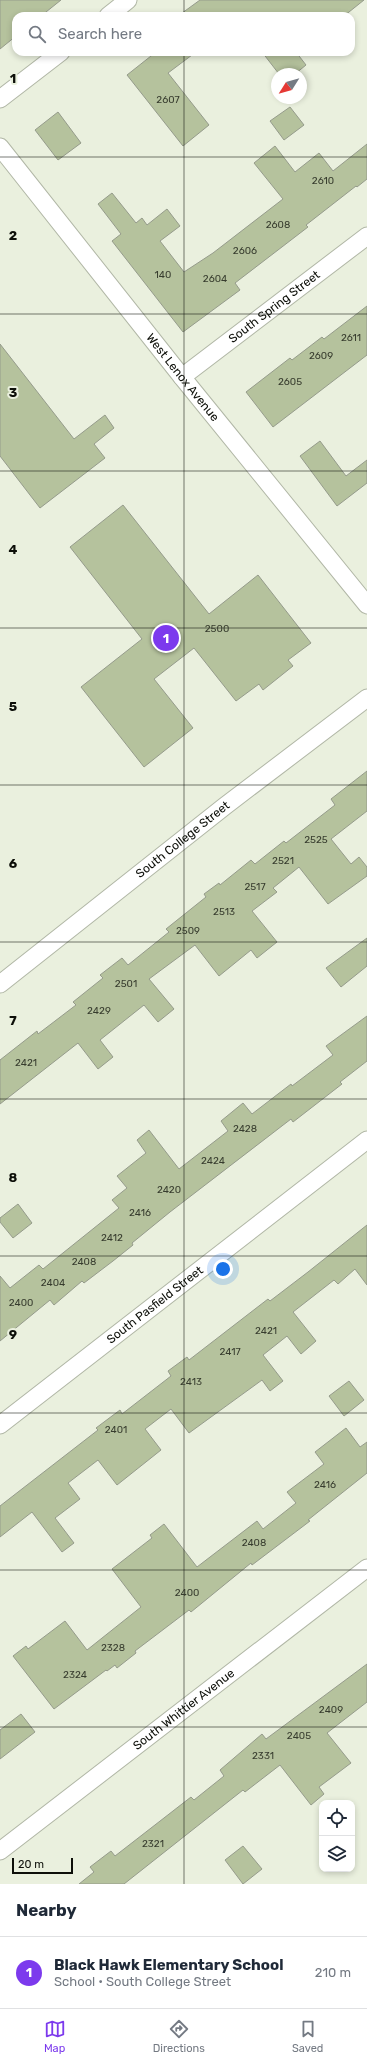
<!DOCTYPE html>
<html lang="en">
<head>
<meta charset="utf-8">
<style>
	:root { --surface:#fff; --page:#f6f6f7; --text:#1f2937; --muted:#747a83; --line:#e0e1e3; --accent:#7c3aed }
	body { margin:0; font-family:Rubik,sans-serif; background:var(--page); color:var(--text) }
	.controls { position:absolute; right:12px; bottom:12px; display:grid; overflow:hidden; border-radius:8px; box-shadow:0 2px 6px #0003 }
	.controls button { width:36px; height:36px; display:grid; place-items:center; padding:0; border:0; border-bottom:1px solid var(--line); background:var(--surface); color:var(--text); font:20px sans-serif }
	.compass { position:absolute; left:271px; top:68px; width:36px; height:36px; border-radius:50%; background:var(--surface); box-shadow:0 2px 6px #0003; rotate:233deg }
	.scale { position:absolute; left:12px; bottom:10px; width:61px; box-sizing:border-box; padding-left:4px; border:2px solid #0d0f09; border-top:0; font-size:11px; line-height:14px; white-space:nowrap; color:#0d0f09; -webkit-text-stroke:3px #eaf0de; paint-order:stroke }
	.you { position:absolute; left:223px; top:1269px; width:14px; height:14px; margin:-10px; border:3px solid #fff; border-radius:50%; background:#1a73e8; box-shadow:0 0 0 6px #1a73e833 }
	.badge { display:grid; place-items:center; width:26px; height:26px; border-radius:50%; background:var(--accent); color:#fff; font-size:13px; font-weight:700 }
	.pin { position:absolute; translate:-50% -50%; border:2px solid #fff; box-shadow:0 1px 4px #0006 }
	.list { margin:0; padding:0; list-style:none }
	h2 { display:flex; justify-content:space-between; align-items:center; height:52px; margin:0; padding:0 16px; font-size:17px }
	h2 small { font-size:13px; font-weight:400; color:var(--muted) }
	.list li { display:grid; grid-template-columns:26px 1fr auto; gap:12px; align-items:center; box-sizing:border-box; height:72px; padding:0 16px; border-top:1px solid var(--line) }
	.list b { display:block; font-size:15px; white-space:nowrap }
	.list p { margin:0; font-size:13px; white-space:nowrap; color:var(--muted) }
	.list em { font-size:13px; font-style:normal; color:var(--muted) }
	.icon { flex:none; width:22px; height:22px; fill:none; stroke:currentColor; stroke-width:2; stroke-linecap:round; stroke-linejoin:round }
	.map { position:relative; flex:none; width:367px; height:1884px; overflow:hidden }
	.search { position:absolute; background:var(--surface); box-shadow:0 2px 6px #0003; left:12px; right:12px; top:12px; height:44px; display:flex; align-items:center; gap:10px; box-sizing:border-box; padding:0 14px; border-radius:12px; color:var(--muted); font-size:15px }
	.sheet { height:124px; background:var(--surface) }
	nav { display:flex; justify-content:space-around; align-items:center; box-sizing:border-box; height:56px; border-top:1px solid var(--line); background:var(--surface); font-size:11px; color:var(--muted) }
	nav a { display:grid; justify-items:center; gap:2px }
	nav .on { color:var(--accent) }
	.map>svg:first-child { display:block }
	.building { fill:#b5c29d; stroke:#959b8b }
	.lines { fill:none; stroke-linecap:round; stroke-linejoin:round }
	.minor-casing { stroke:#b1b7a6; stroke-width:19 }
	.minor { stroke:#fff; stroke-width:17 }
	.grid { fill:none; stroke:#0d0f09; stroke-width:1; stroke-opacity:0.55 }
	.labels { text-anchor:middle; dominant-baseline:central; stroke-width:4; stroke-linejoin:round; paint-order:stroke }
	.number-label { font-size:10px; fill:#373c2e }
	.street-label { font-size:12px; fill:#0d0f09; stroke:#eaf0de }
	.grid-label { font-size:13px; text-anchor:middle; font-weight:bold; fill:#0d0f09; stroke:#eaf0de; stroke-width:4; stroke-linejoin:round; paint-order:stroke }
</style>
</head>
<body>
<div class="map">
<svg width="367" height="1884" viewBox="0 0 367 1884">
	<rect width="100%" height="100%" fill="#eaf0de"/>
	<g class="building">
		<path d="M0,0H61L41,16H16V36L0,49Z"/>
		<path d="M200,0H364L344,16H178Z"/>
		<path d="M156,52H196L168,73L209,125L183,146L127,75Z"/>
		<path d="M262,52H296L306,65L295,74H279Z"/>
		<path d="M290,107L304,125L284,140L270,121Z"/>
		<path d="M58,112L81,143L58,160L35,130Z"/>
		<path d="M367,144V179L357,187L356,186L306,225L308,227L235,283L240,290L183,332L112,241L121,234L98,204L112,193L136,223L142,218L147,225L167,209L180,226L160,241L184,272L213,253L283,199L254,163L275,146L295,172L319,153L333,171Z"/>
		<path d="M367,306V355L273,427L246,392L290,358L292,360L322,337L324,339Z"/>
		<path d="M0,344L74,439L105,415L114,428L94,444L105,458L40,508L0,456Z"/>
		<path d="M320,441L346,476L367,460V483L337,506L300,456Z"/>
		<path d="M123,505L209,614L258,575L311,643L288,660L293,666L263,690L259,684L236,701L194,648L154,679L193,728L144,767L81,687L142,639L70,547Z"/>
		<path d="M367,771V811L331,839L351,864L359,857L367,867V876L328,904L299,867L273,888L277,892L252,911L277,942L257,958L251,950L219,976L195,945L149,979L174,1009L158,1022L144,1005L100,1040L113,1057L98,1069L78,1043L0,1104V1060L37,1031L38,1034L76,1005L73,1002L103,978L100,975L122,958L128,965L169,932L166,929L206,897L204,894L219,883L220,885L251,860L255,864L284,841L286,843L335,805L331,799Z"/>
		<path d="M367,938V966L341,987L326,968Z"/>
		<path d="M367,1016V1061L340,1082L342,1084L293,1122L291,1119L170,1212L132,1243L133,1245L113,1261L84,1283L82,1281L54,1305L50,1300L0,1341V1276L10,1288L39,1265L43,1269L119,1208L112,1200L127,1188L117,1176L146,1153L137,1140L149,1130L179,1169L228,1131L221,1121L243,1103L252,1114L291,1084L292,1086L333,1055L326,1046Z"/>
		<path d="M18,1204L32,1223L13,1238L0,1222V1218Z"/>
		<path d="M367,1225V1285L355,1269L338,1284L334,1280L293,1312L316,1341L301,1354L287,1336L263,1355L283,1381L270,1391L262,1380L189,1433L171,1409L145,1429L161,1450L117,1485L98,1460L68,1483L80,1499L55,1518L74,1543L62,1552L32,1512L0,1537V1506L98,1430L96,1428L120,1410L122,1414L171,1376L168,1371L187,1357L189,1360L268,1299L270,1301L308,1272Z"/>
		<path d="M349,1381L364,1400L344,1416L329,1396Z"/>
		<path d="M346,1428L360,1447L367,1442V1473L308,1520L310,1521L252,1565L251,1563L191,1612L189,1610L135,1651L136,1653L117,1668L115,1665L107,1671L106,1670L54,1709L13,1656L26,1646L28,1649L65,1621L87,1650L141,1607L112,1569L152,1538L150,1535L164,1524L197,1567L257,1521L263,1529L296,1503L287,1492L324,1464L315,1452Z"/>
		<path d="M367,1664V1702L327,1733L351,1763L319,1787L324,1794L311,1805L280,1765L245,1792L243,1790L124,1884H79L94,1872L90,1867L111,1851L115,1856L191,1797L194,1800L224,1776L220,1770L262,1734L266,1739Z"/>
		<path d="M21,1714L35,1732L0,1759V1730Z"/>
		<path d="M243,1846L262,1869L243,1884L225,1860Z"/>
	</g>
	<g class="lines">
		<g class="minor-casing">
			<g id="minor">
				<path d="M108,16L128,0"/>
				<path d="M0,99L61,52"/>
				<path id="s1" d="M0,147L182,377L367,605"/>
				<path id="s2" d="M182,377L367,236"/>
				<path id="s3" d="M0,984L225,806L367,698"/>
				<path id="s4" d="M0,1425L367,1140"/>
				<path id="s5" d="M0,1851L367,1568"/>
			</g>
		</g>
		<use href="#minor" class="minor"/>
	</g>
	<path class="grid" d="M184,0V16M184,52V1884M0,157H367M0,314H367M0,471H367M0,628H367M0,785H367M0,942H367M0,1099H367M0,1256H367M0,1413H367M0,1570H367M0,1727H367"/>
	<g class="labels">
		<g class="number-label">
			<text x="168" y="100">2607</text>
			<text x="323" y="181">2610</text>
			<text x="278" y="225">2608</text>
			<text x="245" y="251">2606</text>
			<text x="163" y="275">140</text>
			<text x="215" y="279">2604</text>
			<text x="351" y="338">2611</text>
			<text x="321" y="356">2609</text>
			<text x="290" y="382">2605</text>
			<text x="217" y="629">2500</text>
			<text x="316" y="840">2525</text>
			<text x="283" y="861">2521</text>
			<text x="255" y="887">2517</text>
			<text x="224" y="912">2513</text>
			<text x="188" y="931">2509</text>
			<text x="126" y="984">2501</text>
			<text x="99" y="1011">2429</text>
			<text x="26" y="1063">2421</text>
			<text x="245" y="1129">2428</text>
			<text x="213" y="1161">2424</text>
			<text x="169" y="1190">2420</text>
			<text x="140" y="1213">2416</text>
			<text x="112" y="1238">2412</text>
			<text x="84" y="1262">2408</text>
			<text x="53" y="1283">2404</text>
			<text x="21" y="1303">2400</text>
			<text x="266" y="1331">2421</text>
			<text x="230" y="1352">2417</text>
			<text x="191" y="1382">2413</text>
			<text x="116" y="1430">2401</text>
			<text x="325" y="1485">2416</text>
			<text x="254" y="1543">2408</text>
			<text x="187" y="1593">2400</text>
			<text x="113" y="1648">2328</text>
			<text x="75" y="1675">2324</text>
			<text x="331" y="1710">2409</text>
			<text x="299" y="1736">2405</text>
			<text x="263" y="1756">2331</text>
			<text x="153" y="1844">2321</text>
		</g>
		<g class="street-label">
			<text stroke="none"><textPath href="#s2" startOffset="116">South Spring Street</textPath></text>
			<text stroke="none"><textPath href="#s1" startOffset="294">West Lenox Avenue</textPath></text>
			<text stroke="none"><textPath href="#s3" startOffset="233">South College Street</textPath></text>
			<text stroke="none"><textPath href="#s4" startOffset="196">South Pasfield Street</textPath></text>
			<text stroke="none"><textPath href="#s5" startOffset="232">South Whittier Avenue</textPath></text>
		</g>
	</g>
	<g class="grid-label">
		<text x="13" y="83">1</text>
		<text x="13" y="240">2</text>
		<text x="13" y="397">3</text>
		<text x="13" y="554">4</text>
		<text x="13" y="711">5</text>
		<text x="13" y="868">6</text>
		<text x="13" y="1025">7</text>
		<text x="13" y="1182">8</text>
		<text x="13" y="1339">9</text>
	</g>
</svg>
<div class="controls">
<button><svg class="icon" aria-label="locate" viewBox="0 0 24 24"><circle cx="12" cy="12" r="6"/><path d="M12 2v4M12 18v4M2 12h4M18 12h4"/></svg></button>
<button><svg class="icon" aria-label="layers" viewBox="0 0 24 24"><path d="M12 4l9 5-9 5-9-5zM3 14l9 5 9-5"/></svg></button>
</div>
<svg class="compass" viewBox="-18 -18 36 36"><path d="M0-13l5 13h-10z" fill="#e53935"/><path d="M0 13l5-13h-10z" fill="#747a83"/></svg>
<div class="scale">20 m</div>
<div class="you"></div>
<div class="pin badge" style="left:166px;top:638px">1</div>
<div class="search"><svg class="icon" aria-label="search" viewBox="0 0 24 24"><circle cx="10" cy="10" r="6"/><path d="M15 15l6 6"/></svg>Search here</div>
</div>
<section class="sheet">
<h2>Nearby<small></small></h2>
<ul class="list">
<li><span class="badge">1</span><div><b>Black Hawk Elementary School</b><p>School · South College Street</p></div><em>210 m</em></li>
</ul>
</section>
<nav>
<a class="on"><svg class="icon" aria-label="map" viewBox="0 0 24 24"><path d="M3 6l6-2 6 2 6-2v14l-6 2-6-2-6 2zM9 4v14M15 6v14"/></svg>Map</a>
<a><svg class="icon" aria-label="directions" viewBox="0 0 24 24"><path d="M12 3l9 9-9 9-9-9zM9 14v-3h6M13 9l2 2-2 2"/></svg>Directions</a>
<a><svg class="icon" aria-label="saved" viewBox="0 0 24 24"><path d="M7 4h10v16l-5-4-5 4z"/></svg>Saved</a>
</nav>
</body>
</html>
